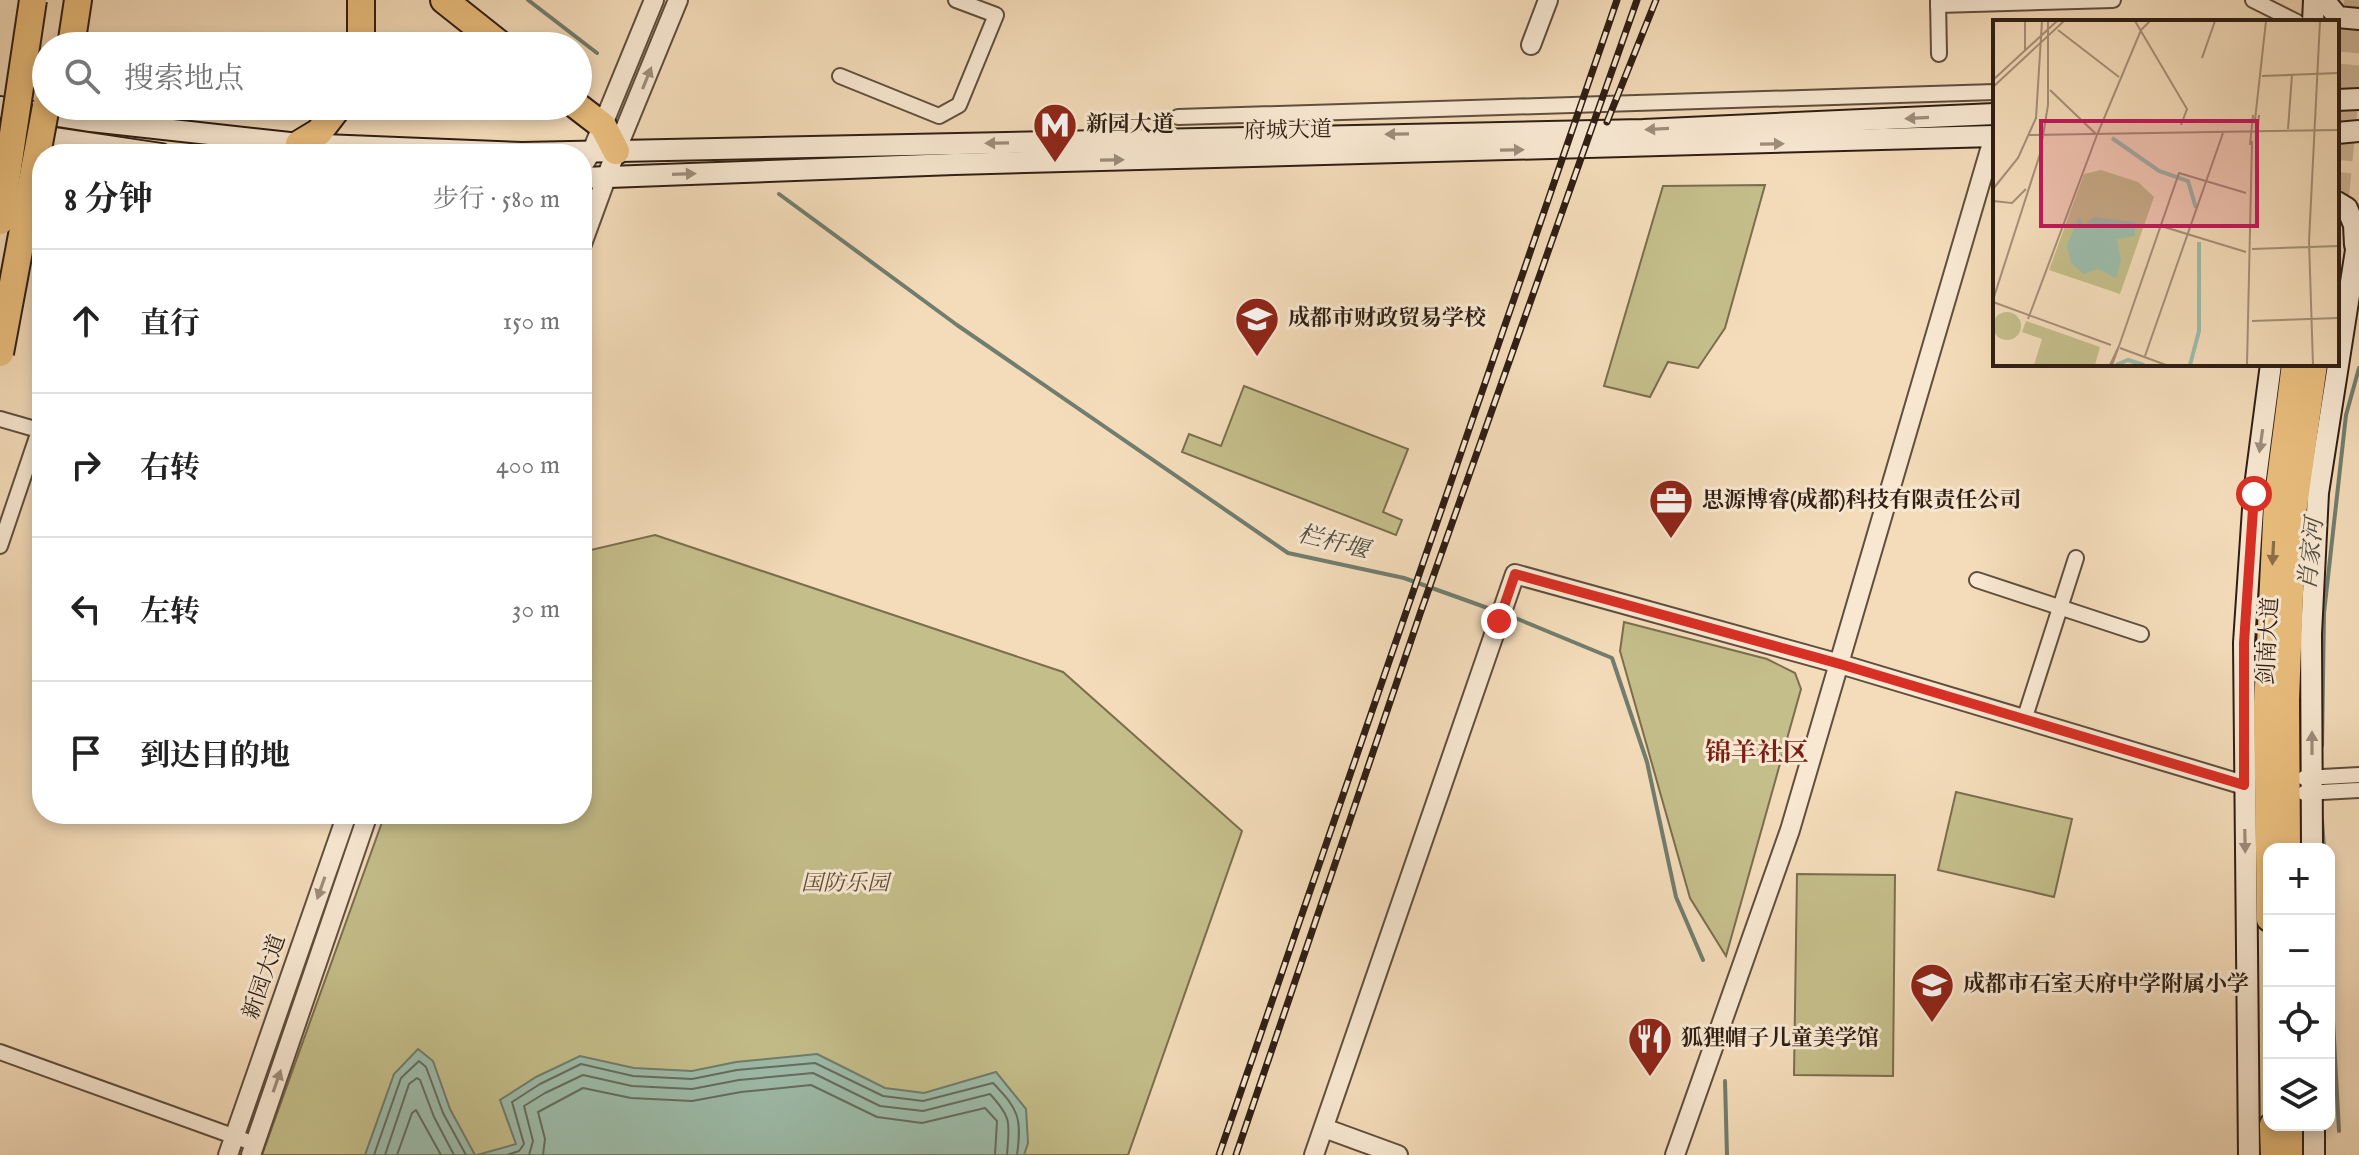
<!DOCTYPE html>
<html lang="zh">
<head>
<meta charset="utf-8">
<style>
	:root { --surface:#fff; --page:#f6f6f6; --text:#222; --muted:#767676; --line:#e0e0e0 }
	body { margin:0; font-family:"IM FELL English","Noto Serif SC",serif; background:var(--page); color:var(--text) }
	.controls { position:absolute; right:24px; bottom:24px; display:grid; overflow:hidden; border-radius:16px; box-shadow:0 4px 12px #0003 }
	.controls button { width:72px; height:72px; display:grid; place-items:center; padding:0; border:0; border-bottom:2px solid var(--line); background:var(--surface); color:var(--text); font:40px sans-serif }
	.stop { position:absolute; width:24px; height:24px; margin:-18px; border:6px solid #d93025; border-radius:50%; background:#fff }
	.stop.end { background:#d93025; border-color:#fff; box-shadow:0 2px 8px #0008 }
	.list { margin:0; padding:0; list-style:none }
	h2 { display:flex; justify-content:space-between; align-items:center; height:104px; margin:0; padding:0 32px; font-size:34px }
	h2 small { font-size:26px; font-weight:400; color:var(--muted) }
	.list li { display:grid; grid-template-columns:52px 1fr auto; gap:24px; align-items:center; box-sizing:border-box; height:144px; padding:0 32px; border-top:2px solid var(--line) }
	.list b { display:block; font-size:30px; white-space:nowrap }
	.list em { font-size:26px; font-style:normal; color:var(--muted) }
	.icon { flex:none; width:44px; height:44px; fill:none; stroke:currentColor; stroke-width:2; stroke-linecap:round; stroke-linejoin:round }
	.map { position:relative; flex:none; width:2359px; height:1155px; overflow:hidden }
	.search { position:absolute; background:var(--surface); box-shadow:0 4px 12px #0003; left:32px; top:32px; width:560px; height:88px; display:flex; align-items:center; gap:20px; box-sizing:border-box; padding:0 28px; border-radius:44px; color:var(--muted); font-size:30px }
	.panel { position:absolute; background:var(--surface); box-shadow:0 4px 12px #0003; left:32px; top:144px; width:560px; height:680px; border-radius:32px }
	.map>svg:first-child { display:block }
	.green { fill:#c4be8a; stroke:#7a6e4f; stroke-width:2 }
	.water { fill:#9dbcaa; stroke:#717d6e; stroke-width:2 }
	.lines { fill:none; stroke-linecap:round; stroke-linejoin:round }
	.shore { stroke:#666d5f; stroke-width:2 }
	.stream { stroke:#717d6e; stroke-width:4 }
	.trunk-tunnel { stroke:#cdb699; stroke-width:24; stroke-dasharray:24 12; stroke-linecap:butt }
	.minor-casing { stroke:#604e3e; stroke-width:18 }
	.tertiary-casing { stroke:#604e3e; stroke-width:22 }
	.secondary-casing { stroke:#2f1e14; stroke-width:24 }
	.trunk-casing { stroke:#2f1e14; stroke-width:28 }
	.motorway-casing { stroke:#2f1e14; stroke-width:30 }
	.minor { stroke:#f8e8d2; stroke-width:14 }
	.tertiary { stroke:#f8e8d2; stroke-width:18 }
	.secondary { stroke:#f8e8d2; stroke-width:20 }
	.trunk { stroke:#eabe7d; stroke-width:24 }
	.motorway { stroke:#eabe7d; stroke-width:26 }
	.rail-casing { stroke:#2f1e14; stroke-width:7 }
	.rail { stroke:#f8e8d2; stroke-width:4; stroke-dasharray:12; stroke-linecap:butt }
	.motorway-bridge-casing { stroke:#2f1e14; stroke-width:30; stroke-linecap:butt }
	.motorway-bridge { stroke:#eabe7d; stroke-width:26 }
	.oneway { fill:#9e8d7c }
	.oneway2 { fill:#8c6e48 }
	.route { stroke:#d93025; stroke-width:10 }
	.labels { text-anchor:middle; dominant-baseline:central; stroke-width:6; stroke-linejoin:round; paint-order:stroke }
	.poi-label { font-size:22px; font-weight:bold; fill:#2f1e14; stroke:#f8e8d2; text-anchor:start }
	.street-label { font-size:22px; fill:#2f1e14; stroke:#f8e8d2 }
	.park-label { font-size:22px; font-style:italic; fill:#5c4e37; stroke:#f8e8d2 }
	.water-label { font-size:24px; font-style:italic; fill:#504d41; stroke:#f8e8d2 }
	.quarter-label { font-size:26px; font-weight:bold; fill:#7a1f14; stroke:#f8e8d2 }
	.inset-river { fill:none; stroke:#9dbcaa; stroke-width:4 }
	.inset-road { fill:none; stroke:#a59078; stroke-width:2 }
	.view { fill:#c2185b; fill-opacity:0.15; stroke:#c2185b; stroke-width:4 }
	.inset-edge { fill:none; stroke:#2f1e14; stroke-width:4 }
</style>
</head>
<body>
<div class="map">
<svg width="2359" height="1155" viewBox="0 0 2359 1155">
	<rect width="100%" height="100%" fill="#f4dcba"/>
	<filter id="stains"><feTurbulence type="fractalNoise" baseFrequency=".0025" numOctaves="4"/><feColorMatrix values="0 0 0 0 .2 0 0 0 0 .09 0 0 0 0 .02 0 0 0 .5 -.17"/></filter>
	<radialGradient id="worn" r=".72"><stop offset=".6" stop-color="#630" stop-opacity="0"/><stop offset="1" stop-color="#630" stop-opacity=".3"/></radialGradient>
	<g class="green">
		<path d="M1765,185L1725,328L1698,368L1668,362L1650,397L1604,386L1663,186Z"/>
		<path d="M1244,386L1408,449L1383,512L1402,520L1396,535L1182,452L1189,434L1221,446Z"/>
		<path d="M655,535L1063,672L1242,831L1128,1155H262L385,814H582V552Z"/>
		<path d="M1624,622L1767,659L1795,673L1801,689L1726,956L1690,898L1620,651Z"/>
		<path d="M1956,792L2072,819L2054,897L1938,870Z"/>
		<path d="M1797,874L1895,875L1893,1076L1794,1075Z"/>
	</g>
	<g class="water">
		<path d="M418,1049L433,1061L450,1109L475,1155H365L394,1074Z"/>
		<path d="M817,1054L885,1088L924,1093L996,1072L1026,1109L1028,1143L1024,1155H477L516,1144L500,1100L536,1077L580,1056L634,1068L692,1071L736,1062Z"/>
	</g>
	<g class="lines">
		<g class="shore">
			<path d="M374,1155L401,1078L419,1061L426,1067L443,1113L466,1155"/>
			<path d="M385,1155L409,1084L417,1078L420,1080L434,1117L454,1155"/>
			<path d="M397,1155L412,1113L416,1110L441,1155"/>
			<path d="M507,1155L519,1151L524,1144L512,1102L540,1084L581,1064L633,1076L692,1079L737,1070L815,1063L883,1096L923,1101L993,1083C1019,1110 1022,1118 1017,1155"/>
			<path d="M529,1155L533,1141L524,1106L545,1093L583,1075L632,1086L692,1089L739,1080L813,1073L880,1106L923,1111L990,1094C1013,1119 1009,1123 1007,1155"/>
			<path d="M543,1155L545,1139L538,1112L583,1088L631,1098L692,1101L741,1092L811,1085L877,1117L922,1123L985,1108L997,1121L995,1155"/>
		</g>
		<g class="stream">
			<path d="M528,0L597,53"/>
			<path d="M779,194L957,325L1288,553L1404,578L1496,611"/>
			<path d="M1508,615L1612,658L1647,762L1676,897L1703,960"/>
			<path d="M2322,746L2324,613L2346,415L2359,368"/>
			<path d="M2322,820L2324,849"/>
			<path d="M2329,947L2339,1131"/>
			<path d="M1725,1081L1727,1155"/>
		</g>
		<path class="trunk-tunnel" d="M2337,196L2356,0"/>
		<g class="minor-casing">
			<g id="minor">
				<path d="M1938,0L1939,54"/>
				<path d="M2253,0L2297,22"/>
				<path d="M1938,5L2113,0"/>
				<path d="M840,76L939,116L959,105L996,15L956,0"/>
				<path d="M1178,117L1995,92"/>
				<path d="M0,419L42,431"/>
				<path d="M0,546L39,431"/>
				<path d="M1977,580L2141,634"/>
				<path d="M2025,717L2076,558"/>
				<path d="M2304,778L2359,775"/>
				<path d="M2304,793L2359,790"/>
				<path d="M0,1052L255,1144"/>
			</g>
		</g>
		<g class="tertiary-casing">
			<g id="tertiary">
				<path d="M1531,45L1548,0"/>
				<path d="M582,167L592,151L654,0"/>
				<path d="M582,244L616,151L678,0"/>
				<path d="M1324,1128L1398,1155"/>
				<path d="M228,1155L347,814"/>
				<path d="M251,1155L368,814"/>
				<path d="M1314,1155L1515,574L1840,664L2244,785"/>
				<path d="M1675,1155L1790,830L1994,136"/>
			</g>
		</g>
		<g class="secondary-casing">
			<g id="secondary">
				<path d="M2324,0L2338,17L2359,19"/>
				<path d="M2313,22L2314,0"/>
				<path d="M2337,100L2359,99"/>
				<path d="M0,107L91,121L299,144L522,153L1643,130L1995,114"/>
				<path d="M0,130L161,154"/>
				<path d="M2337,133L2359,131"/>
				<path d="M582,178L954,164L1995,136"/>
				<path d="M2337,202L2347,208L2354,225L2355,245"/>
				<path d="M2312,849L2311,634L2318,493L2359,231"/>
				<path d="M2314,1125V1155"/>
				<path d="M2249,1155L2244,643L2254,494L2271,364"/>
			</g>
		</g>
		<g class="trunk-casing">
			<g id="trunk">
				<path d="M2288,849L2287,700L2294,513L2315,364"/>
				<path d="M2269,919L2266,707L2276,503L2294,364"/>
				<path d="M2272,1125L2273,1155"/>
				<path d="M2290,1155V1125"/>
			</g>
		</g>
		<g class="motorway-casing">
			<g id="motorway">
				<path d="M444,0L502,46"/>
				<path d="M71,46L78,0"/>
				<path d="M361,46V0"/>
				<path d="M577,106L603,126L616,151"/>
				<path d="M299,144L319,132L339,106"/>
			</g>
		</g>
		<use href="#minor" class="minor"/>
		<use href="#tertiary" class="tertiary"/>
		<use href="#secondary" class="secondary"/>
		<use href="#trunk" class="trunk"/>
		<use href="#motorway" class="motorway"/>
		<g class="rail-casing">
			<g id="rail">
				<path d="M1607,122L1656,0"/>
				<path d="M1219,1155L1617,0"/>
				<path d="M1236,1155L1421,611L1637,0"/>
			</g>
		</g>
		<use href="#rail" class="rail"/>
		<g class="motorway-bridge-casing">
			<g id="motorway-bridge">
				<path d="M0,221L33,0"/>
				<path d="M0,353L46,106"/>
			</g>
		</g>
		<use href="#motorway-bridge" class="motorway-bridge"/>
	</g>
	<defs><path id="oneway-solid" d="M-6-.8H1V-3.2L6.5 0L1 3.2V.8H-6Z" transform="scale(2)"/></defs>
	<g class="oneway">
		<use href="#oneway-solid" transform="translate(647 78) rotate(-68)"/>
		<use href="#oneway-solid" transform="translate(1917 118) rotate(177)"/>
		<use href="#oneway-solid" transform="translate(1657 129) rotate(177)"/>
		<use href="#oneway-solid" transform="translate(1397 134) rotate(179)"/>
		<use href="#oneway-solid" transform="translate(997 143) rotate(179)"/>
		<use href="#oneway-solid" transform="translate(1772 144) rotate(-1)"/>
		<use href="#oneway-solid" transform="translate(1512 150) rotate(-1)"/>
		<use href="#oneway-solid" transform="translate(1112 160) rotate(-1)"/>
		<use href="#oneway-solid" transform="translate(684 174) rotate(-2)"/>
		<use href="#oneway-solid" transform="translate(2261 441) rotate(98)"/>
		<use href="#oneway-solid" transform="translate(2312 743) rotate(-90)"/>
		<use href="#oneway-solid" transform="translate(2245 841) rotate(89)"/>
		<use href="#oneway-solid" transform="translate(321 888) rotate(109)"/>
		<use href="#oneway-solid" transform="translate(277 1081) rotate(-71)"/>
	</g>
	<use class="oneway2" href="#oneway-solid" transform="translate(2273 553) rotate(93)"/>
	<g class="lines">
		<path class="route" d="M1499,621L1515,574L1840,664L2244,785V643L2254,494"/>
	</g>
	<defs>
		<g id="metro-pin" transform="scale(2.3)"><path d="M0 17L-7.5 6A9.5 9.5 0 1 1 7.5 6Z" fill="#8f2418" stroke="#f8e8d2"/><path d="M-5.5 5V-5H-3L0 0L3-5H5.5V5H3V-.5L0 4L-3-.5V5Z" fill="#fff"/></g>
		<g id="school-pin" transform="scale(2.3)"><path d="M0 17L-7.5 6A9.5 9.5 0 1 1 7.5 6Z" fill="#8f2418" stroke="#f8e8d2"/><path d="M0-5L7-2L0 1L-7-2ZM-4 1L0 2.5L4 1V4Q0 6-4 4Z" fill="#fff"/></g>
		<g id="office-pin" transform="scale(2.3)"><path d="M0 17L-7.5 6A9.5 9.5 0 1 1 7.5 6Z" fill="#8f2418" stroke="#f8e8d2"/><path d="M-6-3h4V-5.5h4V-3h4V5H-6ZM-1-4.5V-3h2v-1.5ZM-6 0V1H6V0Z" fill="#fff"/></g>
		<g id="restaurant-pin" transform="scale(2.3)"><path d="M0 17L-7.5 6A9.5 9.5 0 1 1 7.5 6Z" fill="#8f2418" stroke="#f8e8d2"/><path d="M-5-6h1v4h1v-4h1v4h1v-4h1v5L-1.5 .5V6h-2V.5L-5-1ZM5-6V6H3V1.5H1.5Q1.5-4 5-6Z" fill="#fff"/></g>
	</defs>
	<g fill-rule="evenodd">
		<use href="#metro-pin" x="1055" y="125"/>
		<use href="#school-pin" x="1257" y="319"/>
		<use href="#office-pin" x="1671" y="501"/>
		<use href="#school-pin" x="1932" y="985"/>
		<use href="#restaurant-pin" x="1650" y="1039"/>
	</g>
	<g class="labels">
		<g class="poi-label">
			<text x="1086" y="125">新园大道</text>
			<text x="1288" y="319">成都市财政贸易学校</text>
			<text x="1702" y="501">思源博睿(成都)科技有限责任公司</text>
			<text x="1963" y="985">成都市石室天府中学附属小学</text>
			<text x="1681" y="1039">狐狸帽子儿童美学馆</text>
		</g>
		<g class="street-label">
			<text transform="translate(1288 131) rotate(-1)">府城大道</text>
			<text transform="translate(2269 641) rotate(-87)">剑南大道</text>
			<text transform="translate(265 977) rotate(-71)">新园大道</text>
		</g>
		<g class="park-label">
			<text x="845" y="884">国防乐园</text>
		</g>
		<g class="water-label">
			<text transform="translate(1333 543) rotate(14)">栏杆堰</text>
			<text transform="translate(2312 554) rotate(-84)">肖家河</text>
		</g>
		<g class="quarter-label">
			<text x="1757" y="753">锦羊社区</text>
		</g>
	</g>
	<g transform="translate(1993 20)">
		<rect width="346" height="346" fill="#f4dcba"/>
		<path d="M108,150L145,162L161,177L127,274L56,250L91,154ZM0 306a14 14 0 1 1 28 0a14 14 0 1 1-28 0ZM33,301L107,327L102,345H41L49,319L29,312Z" fill="#c4be8a"/>
		<path d="M86,197L91,206L101,197L142,202V216L124,219L128,241L123,258L105,249L91,254L78,243L74,225Z" fill="#9dbcaa"/>
		<path class="inset-river" d="M119,118L166,151L195,161L203,188M123,345L135,340L151,345M197,345L206,311V222"/>
		<path class="inset-road" d="M32,1V30M142,1L194,89L188,105M65,10L126,57M209,38L222,1M269,56L346,53M0,60L64,1M0,67L71,1M57,70L104,115M262,100L273,1M295,109L299,55M36,115L346,110M257,125L260,95M263,129L266,95M0,169L25,138L43,98L49,1M0,181L19,183L33,169M168,206L253,232M259,229L346,226M0,280L47,134L55,85V1M0,282L118,325M35,299L104,115L148,10L157,1M259,301L346,298M126,326L186,153L253,173M127,328L173,345M152,336L230,113M117,345L126,326L119,345M254,345L259,121M320,345L316,221L327,1"/>
		<path class="view" d="M48,101H264V206H48Z"/>
		<rect width="346" height="346" class="inset-edge"/>
	</g>
	<rect width="100%" height="100%" filter="url(#stains)"/>
	<rect width="100%" height="100%" fill="url(#worn)"/>
</svg>
<div class="controls">
<button>+</button>
<button>−</button>
<button><svg class="icon" aria-label="locate" viewBox="0 0 24 24"><circle cx="12" cy="12" r="6"/><path d="M12 2v4M12 18v4M2 12h4M18 12h4"/></svg></button>
<button><svg class="icon" aria-label="layers" viewBox="0 0 24 24"><path d="M12 4l9 5-9 5-9-5zM3 14l9 5 9-5"/></svg></button>
</div>
<div class="stop" style="left:2254px;top:494px"></div>
<div class="stop end" style="left:1499px;top:621px"></div>
<div class="search"><svg class="icon" aria-label="search" viewBox="0 0 24 24"><circle cx="10" cy="10" r="6"/><path d="M15 15l6 6"/></svg>搜索地点</div>
<section class="panel">
<h2>8 分钟<small>步行 · 580 m</small></h2>
<ul class="list">
<li><svg class="icon" aria-label="ahead" viewBox="0 0 24 24"><path d="M12 20V5M6 11l6-6 6 6"/></svg><div><b>直行</b></div><em>150 m</em></li>
<li><svg class="icon" aria-label="right" viewBox="0 0 24 24"><path d="M7 20v-9h11M14 6l5 5-5 5"/></svg><div><b>右转</b></div><em>400 m</em></li>
<li><svg class="icon" aria-label="left" viewBox="0 0 24 24"><path d="M17 20v-9H6M10 6l-5 5 5 5"/></svg><div><b>左转</b></div><em>30 m</em></li>
<li><svg class="icon" aria-label="arrive" viewBox="0 0 24 24"><path d="M6 21V4h12l-3 4 3 4H6"/></svg><div><b>到达目的地</b></div></li>
</ul>
</section>
</div>
</body>
</html>
